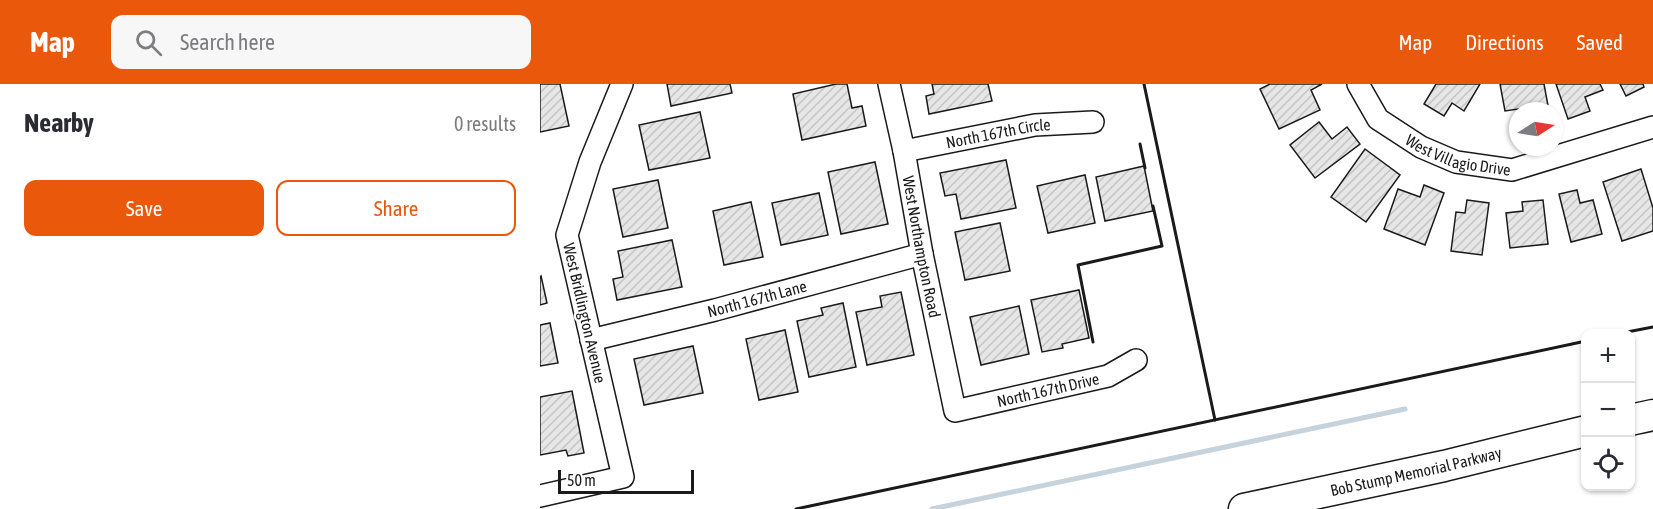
<!DOCTYPE html>
<html lang="en">
<head>
<meta charset="utf-8">
<style>
	:root { --surface:#fff; --page:#f7f7f7; --text:#2b2b33; --muted:#7c7c81; --line:#e1e1e2; --accent:#ea580c }
	body { margin:0; font-family:"Asap Condensed",sans-serif; background:var(--page); color:var(--text) }
	.controls { position:absolute; right:18px; bottom:18px; display:grid; overflow:hidden; border-radius:12px; box-shadow:0 2px 4px #0004 }
	.controls button { width:54px; height:54px; display:grid; place-items:center; padding:0; border:0; border-bottom:2px solid var(--line); background:var(--surface); color:var(--text); font:30px sans-serif }
	.compass { position:absolute; left:969px; top:18px; width:54px; height:54px; border-radius:50%; background:var(--surface); box-shadow:0 2px 4px #0004; rotate:78deg }
	.scale { position:absolute; left:18px; bottom:15px; width:136px; box-sizing:border-box; padding-left:6px; border:3px solid #1a1a1a; border-top:0; font-size:16px; line-height:21px; white-space:nowrap; color:#1a1a1a; -webkit-text-stroke:4px #fff; paint-order:stroke }
	.list { margin:0; padding:0; list-style:none }
	h2 { display:flex; justify-content:space-between; align-items:center; height:78px; margin:0; padding:0 24px; font-size:26px }
	h2 small { font-size:20px; font-weight:400; color:var(--muted) }
	.actions { display:flex; gap:12px; padding:18px 24px }
	.actions a { flex:1; padding:14px 0; border:2px solid var(--accent); border-radius:12px; text-align:center; font-size:21px; color:var(--accent) }
	.actions .main { background:var(--accent); color:#fff }
	.icon { flex:none; width:33px; height:33px; fill:none; stroke:currentColor; stroke-width:2; stroke-linecap:round; stroke-linejoin:round }
	.map { position:relative; flex:none; width:1113px; height:425px; overflow:hidden }
	header { display:flex; align-items:center; gap:36px; box-sizing:border-box; height:84px; padding:0 30px; background:var(--accent); color:#fff }
	header strong { font-size:28px }
	nav { display:flex; gap:33px; margin-inline-start:auto; font-size:21px }
	.search { width:420px; height:54px; background:var(--page); display:flex; align-items:center; gap:15px; box-sizing:border-box; padding:0 21px; border-radius:12px; color:var(--muted); font-size:22px }
	main { display:flex }
	aside { flex:1; background:var(--surface) }
	.map>svg:first-child { display:block }
	.lines { fill:none; stroke-linecap:round; stroke-linejoin:round }
	.stream { stroke:#c6d2dc; stroke-width:5 }
	.building { fill:url(#building-hatch); stroke:#1a1a1a; stroke-width:1.5 }
	.minor-casing { stroke:#1a1a1a; stroke-width:24 }
	.highway-casing { stroke:#1a1a1a; stroke-width:33 }
	.minor { stroke:#fff; stroke-width:21 }
	.highway { stroke:#fff; stroke-width:30 }
	.wall { stroke:#1a1a1a; stroke-width:3 }
	.labels { text-anchor:middle; dominant-baseline:central; stroke-width:4.5; stroke-linejoin:round; paint-order:stroke }
	.street-label { font-size:16px; fill:#1a1a1a; stroke:#fff }
</style>
</head>
<body>
<header>
<strong>Map</strong>
<div class="search"><svg class="icon" aria-label="search" viewBox="0 0 24 24"><circle cx="10" cy="10" r="6"/><path d="M15 15l6 6"/></svg>Search here</div>
<nav><a>Map</a><a>Directions</a><a>Saved</a></nav>
</header>
<main>
<aside>
<h2>Nearby<small>0 results</small></h2>
<ul class="list">
</ul>
<div class="actions"><a class="main">Save</a><a>Share</a></div>
</aside>
<div class="map">
<svg width="1113" height="425" viewBox="0 0 1113 425">
	<defs>
		<pattern id="building-hatch" width="6" height="6" patternUnits="userSpaceOnUse" patternTransform="scale(1.5)"><rect width="6" height="6" fill="#e6e6e6"/><path d="M-1 1l2-2M0 6l6-6M5 7l2-2" fill="none" stroke="#c5c5c5"/></pattern>
	</defs>
	<rect width="100%" height="100%" fill="#fff"/>
	<g class="lines">
		<path class="stream" d="M392,425L865,325"/>
	</g>
	<g class="building">
		<path d="M0,0H20L29,42L0,48Z"/>
		<path d="M127,0H190L192,9L131,22Z"/>
		<path d="M296,0H307L312,24L322,22L326,42L262,56L253,10Z"/>
		<path d="M392,0H448L452,17L389,30L386,12L394,10Z"/>
		<path d="M730,0H782L771,6L780,26L739,45L720,5Z"/>
		<path d="M896,0H940L924,27L912,19L904,32L884,20Z"/>
		<path d="M960,0H1004L1009,27H986L985,24L965,27Z"/>
		<path d="M1016,0H1060L1063,6L1045,13L1050,27L1028,35Z"/>
		<path d="M1080,0H1103L1104,3L1086,12Z"/>
		<path d="M160,28L170,74L109,86L99,41Z"/>
		<path d="M779,38L792,55L807,43L820,60L775,94L750,61Z"/>
		<path d="M825,65L860,91L826,138L791,113Z"/>
		<path d="M466,76L476,124L421,135L416,110L405,112L400,89Z"/>
		<path d="M335,78L348,140L301,150L288,88Z"/>
		<path d="M604,82L613,127L565,137L556,93Z"/>
		<path d="M1101,85L1113,124V147L1082,157L1063,98Z"/>
		<path d="M545,91L555,139L508,149L497,102Z"/>
		<path d="M118,96L128,144L83,153L73,105Z"/>
		<path d="M884,101L904,109L885,161L844,145L858,105L880,113Z"/>
		<path d="M1037,106L1040,119L1053,116L1062,150L1031,158L1019,110Z"/>
		<path d="M279,109L288,151L241,161L232,119Z"/>
		<path d="M927,116L949,119L942,171L911,167L916,128L925,129Z"/>
		<path d="M1003,116L1008,160L970,164L966,129L983,127L982,118Z"/>
		<path d="M211,118L223,173L184,181L173,127Z"/>
		<path d="M460,139L470,187L425,196L415,148Z"/>
		<path d="M132,156L142,203L77,216L73,195L83,193L78,167Z"/>
		<path d="M1,192L7,219L0,221V193Z"/>
		<path d="M539,206L549,254L522,260L523,264L502,268L491,216Z"/>
		<path d="M361,208L374,271L327,281L316,228L342,223L340,212Z"/>
		<path d="M303,219L316,283L269,293L257,237L283,231L281,224Z"/>
		<path d="M479,222L489,270L441,281L430,233Z"/>
		<path d="M10,239L18,279L0,282V241Z"/>
		<path d="M245,246L258,308L219,316L206,255Z"/>
		<path d="M153,262L163,309L104,321L94,275Z"/>
		<path d="M32,307L44,369L28,372L26,366L0,371V313Z"/>
	</g>
	<g class="lines">
		<g class="minor-casing">
			<g id="minor">
				<path id="s1" d="M349,0L364,67L382,170L415,327L568,292L596,276"/>
				<path id="s2" d="M818,0L838,35L881,63L916,78L972,86L1113,43"/>
				<path id="s3" d="M364,67L495,41L553,38"/>
				<path id="s4" d="M51,256L175,226L382,170"/>
				<path d="M0,412L83,393L27,151L50,78L82,0"/>
			</g>
		</g>
		<g class="highway-casing">
			<g id="highway">
				<path d="M1090,336L1113,331"/>
				<path id="s5" d="M704,425L904,382L1046,347"/>
			</g>
		</g>
		<use href="#minor" class="minor"/>
		<use href="#highway" class="highway"/>
		<g class="wall">
			<path d="M604,0L675,336"/>
			<path d="M600,60L605,84"/>
			<path d="M1082,249L1113,243"/>
			<path d="M553,258L538,181L622,162L613,122"/>
			<path d="M256,425L1046,257"/>
		</g>
	</g>
	<g class="labels">
		<g class="street-label">
			<text stroke="none"><textPath href="#s3" startOffset="96">North 167th Circle</textPath></text>
			<text stroke="none"><textPath href="#s2" startOffset="130">West Villagio Drive</textPath></text>
			<text stroke="none"><textPath href="#s1" startOffset="166">West Northampton Road</textPath></text>
			<text stroke="none"><textPath href="#s4" startOffset="171">North 167th Lane</textPath></text>
			<text transform="translate(45 229) rotate(77)">West Bridlington Avenue</text>
			<text stroke="none"><textPath href="#s1" startOffset="429">North 167th Drive</textPath></text>
			<text stroke="none"><textPath href="#s5" startOffset="176">Bob Stump Memorial Parkway</textPath></text>
		</g>
	</g>
</svg>
<div class="controls">
<button>+</button>
<button>−</button>
<button><svg class="icon" aria-label="locate" viewBox="0 0 24 24"><circle cx="12" cy="12" r="6"/><path d="M12 2v4M12 18v4M2 12h4M18 12h4"/></svg></button>
</div>
<svg class="compass" viewBox="-18 -18 36 36"><path d="M0-13l5 13h-10z" fill="#e53935"/><path d="M0 13l5-13h-10z" fill="#7c7c81"/></svg>
<div class="scale">50 m</div>
</div>
</main>
</body>
</html>
